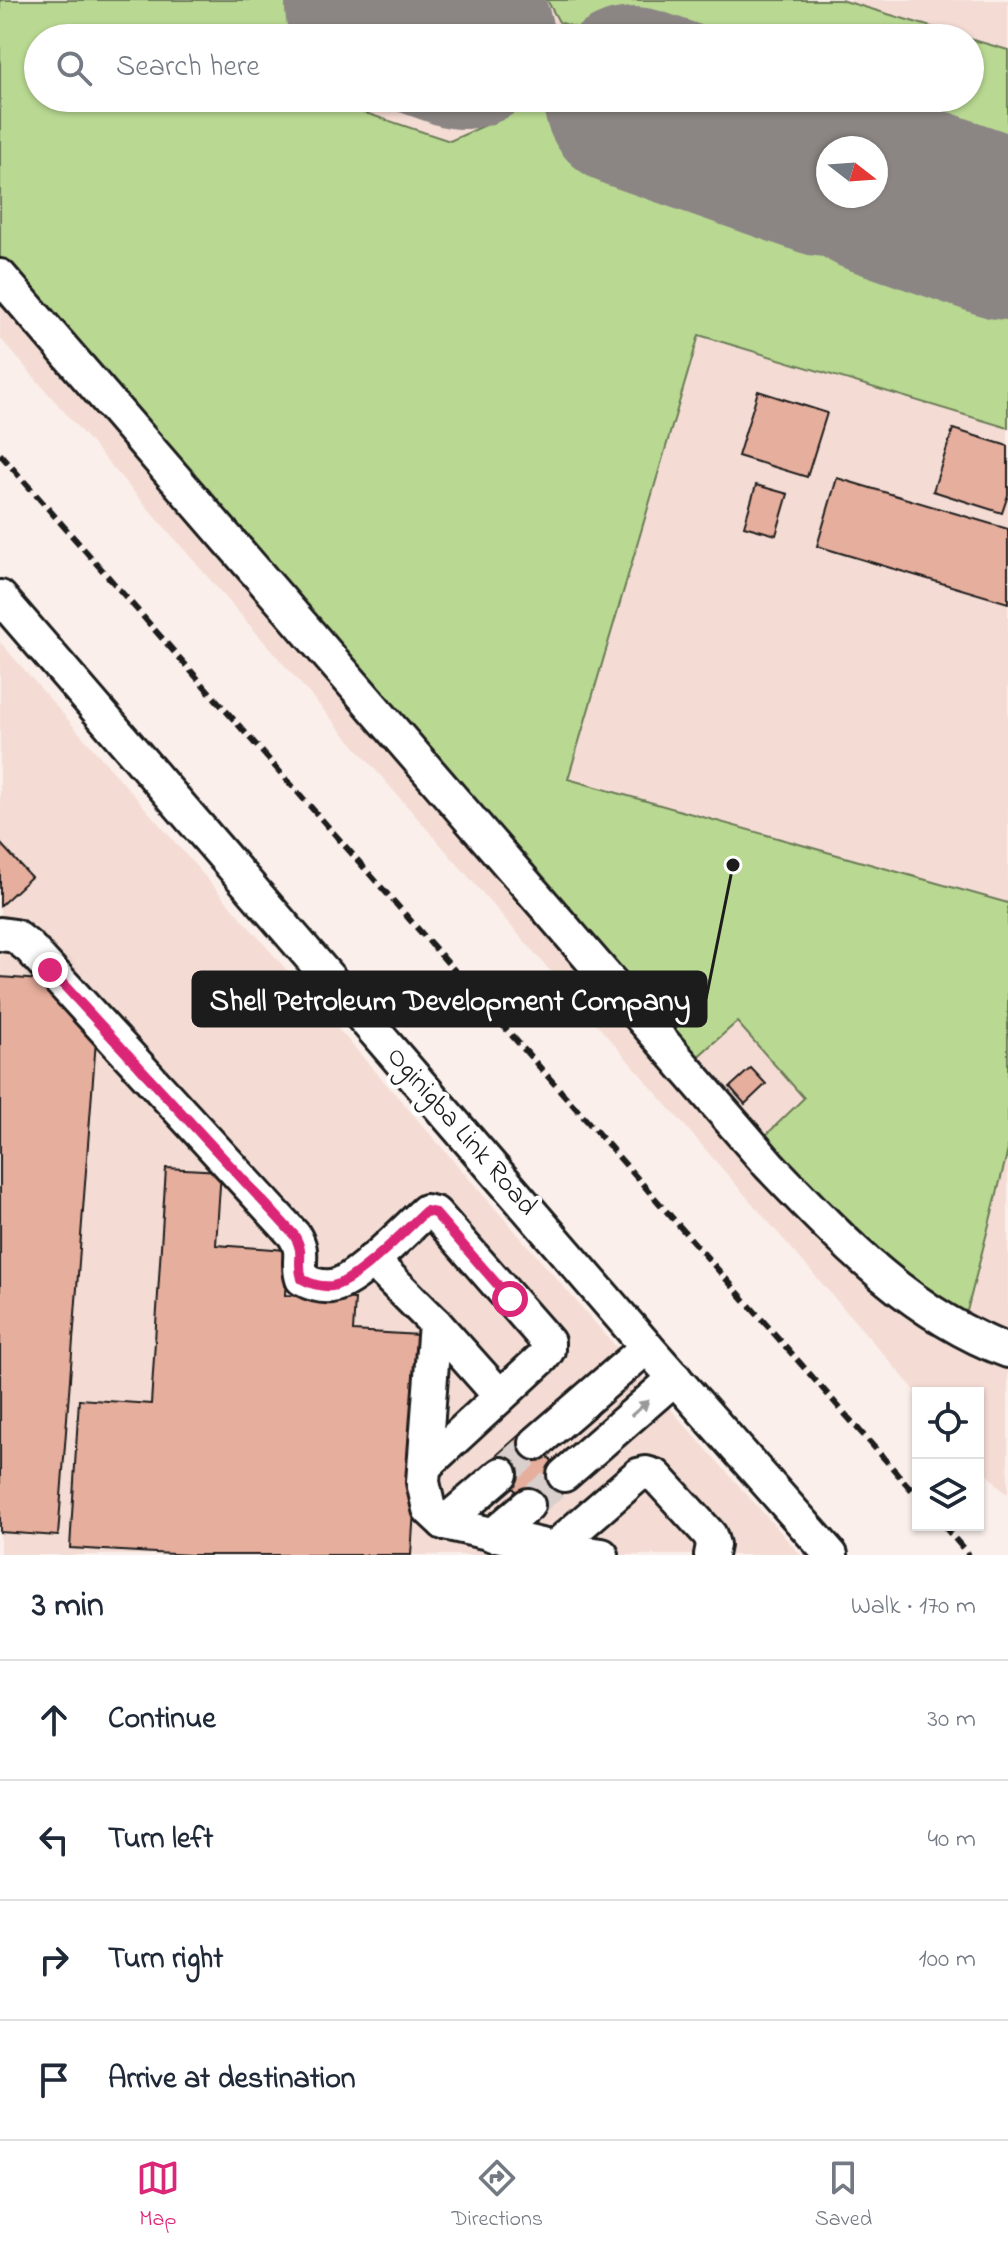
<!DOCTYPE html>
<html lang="en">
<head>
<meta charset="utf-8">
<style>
	:root { --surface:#fff; --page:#f6f6f7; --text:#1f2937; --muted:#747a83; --line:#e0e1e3; --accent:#db2777 }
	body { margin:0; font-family:"Indie Flower",sans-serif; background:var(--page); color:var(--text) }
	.controls { position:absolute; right:24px; bottom:24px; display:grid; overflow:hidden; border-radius:0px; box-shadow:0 2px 6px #0004 }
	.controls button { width:72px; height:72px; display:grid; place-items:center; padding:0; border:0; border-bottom:2px solid var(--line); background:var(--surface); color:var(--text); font:40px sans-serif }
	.compass { position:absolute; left:816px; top:136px; width:72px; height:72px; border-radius:50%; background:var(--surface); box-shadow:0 2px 6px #0004; rotate:107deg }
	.stop { position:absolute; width:24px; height:24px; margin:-18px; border:6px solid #db2777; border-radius:50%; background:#fff }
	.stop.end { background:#db2777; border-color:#fff; box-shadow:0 2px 8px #0008 }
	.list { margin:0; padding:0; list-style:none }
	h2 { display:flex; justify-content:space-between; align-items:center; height:104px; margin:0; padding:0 32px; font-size:34px }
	h2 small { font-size:26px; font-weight:400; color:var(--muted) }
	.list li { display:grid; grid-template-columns:52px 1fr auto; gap:24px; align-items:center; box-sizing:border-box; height:120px; padding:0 32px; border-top:2px solid var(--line) }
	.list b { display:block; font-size:30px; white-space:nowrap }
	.list em { font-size:26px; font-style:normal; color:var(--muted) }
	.icon { flex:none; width:44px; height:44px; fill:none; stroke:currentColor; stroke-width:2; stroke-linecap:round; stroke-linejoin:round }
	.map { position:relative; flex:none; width:1008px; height:1555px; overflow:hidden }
	.search { position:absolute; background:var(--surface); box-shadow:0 2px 6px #0004; left:24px; right:24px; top:24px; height:88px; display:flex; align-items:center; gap:20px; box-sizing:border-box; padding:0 28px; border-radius:44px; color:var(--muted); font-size:30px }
	.sheet { height:584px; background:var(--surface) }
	nav { display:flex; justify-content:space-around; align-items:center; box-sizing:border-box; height:112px; border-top:2px solid var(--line); background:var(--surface); font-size:22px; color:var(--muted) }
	nav a { display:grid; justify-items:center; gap:4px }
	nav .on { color:var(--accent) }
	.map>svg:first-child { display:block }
	.built { fill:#f4dcd4; fill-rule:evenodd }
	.green { fill:#b9d992; stroke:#6a7a57; stroke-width:2 }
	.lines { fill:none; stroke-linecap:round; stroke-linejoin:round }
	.runway { stroke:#8b8684; stroke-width:182 }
	.building { fill:#e6ae9d; stroke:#1c1c1c; stroke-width:2 }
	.minor-tunnel { stroke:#d9cfcc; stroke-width:32; stroke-dasharray:32 16; stroke-linecap:butt }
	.minor-casing { stroke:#1c1c1c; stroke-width:38 }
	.minor { stroke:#fff; stroke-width:32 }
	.rail { stroke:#1c1c1c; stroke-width:6; stroke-dasharray:12 6; stroke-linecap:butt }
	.oneway { fill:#999 }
	.route { stroke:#db2777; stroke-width:10 }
	.labels { text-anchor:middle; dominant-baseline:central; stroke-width:8; stroke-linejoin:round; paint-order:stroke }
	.street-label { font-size:28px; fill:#1c1c1c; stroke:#fff }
	.leader { fill:none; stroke:#1c1c1c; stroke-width:3 }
	.callout-dot { fill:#1c1c1c; stroke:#fff; stroke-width:3 }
	.callout { fill:#1c1c1c; stroke:#1c1c1c; stroke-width:3 }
	.callout-label { font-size:30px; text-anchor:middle; font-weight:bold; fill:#fff }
</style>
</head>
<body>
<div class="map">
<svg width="1008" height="1555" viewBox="0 0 1008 1555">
	<rect width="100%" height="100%" fill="#faefeb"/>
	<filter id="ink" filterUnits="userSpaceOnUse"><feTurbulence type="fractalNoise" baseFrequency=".0125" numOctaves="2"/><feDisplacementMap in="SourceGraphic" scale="16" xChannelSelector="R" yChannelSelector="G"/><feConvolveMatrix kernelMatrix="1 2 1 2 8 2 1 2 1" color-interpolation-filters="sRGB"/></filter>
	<g filter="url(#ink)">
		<g class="built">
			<path d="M0,0H1008V1493L1004,1492L978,1463V1393L918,1394L0,338ZM38,38H970V98H38ZM828,148H876V196H828Z"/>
			<path d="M0,642L667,1405L801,1555H0Z"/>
		</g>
		<g class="green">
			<path d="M0,0H339L326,38H38V98H320L450,141L528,106L1008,276V428L699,335L568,779L1008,903V1150L966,1315L898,1271L833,1217L764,1137L804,1098L737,1022L694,1060L0,259Z"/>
			<path d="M547,0H841L968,38H605L559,22Z"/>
			<path d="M970,39L1008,50V179L777,98H970Z"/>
		</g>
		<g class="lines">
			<g class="runway">
				<path d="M376,7L463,38"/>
				<path d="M634,98L828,166"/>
				<path d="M876,183L1008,229"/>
			</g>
		</g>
		<g class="building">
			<path d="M758,391L827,413L807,477L738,456Z"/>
			<path d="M953,429L1008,446V495L1002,513L933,491Z"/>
			<path d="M837,478L1008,529V603L817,546Z"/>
			<path d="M756,485L788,494L776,535L744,526Z"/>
			<path d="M0,843L31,877L0,906Z"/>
			<path d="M0,977L41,980L96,1040L58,1536L0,1532Z"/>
			<path d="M751,1068L766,1084L745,1104L730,1087Z"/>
			<path d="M166,1168L221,1171L216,1245L287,1250L285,1295L355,1299L353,1331L419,1335L420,1421L411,1555H190L70,1548L79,1399L151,1404Z"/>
			<path d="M525,1430L572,1484L537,1516L490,1461Z"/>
		</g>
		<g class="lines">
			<g class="minor-tunnel">
				<path d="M501,1474L536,1443"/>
				<path d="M528,1505L564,1475"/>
			</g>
			<g class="minor-casing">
				<g id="minor">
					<path d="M0,276L769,1165C839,1238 911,1315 1008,1351"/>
					<path d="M0,597L647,1347L831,1555"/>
					<path d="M0,934L15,936L30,948L294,1235C306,1254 296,1260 302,1279C311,1284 322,1287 332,1286C355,1283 407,1228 426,1211L435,1213L548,1342V1350L543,1357L425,1466"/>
					<path d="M372,1260L435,1323L500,1396"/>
					<path d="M435,1323L423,1482L429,1509L444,1523L554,1548L602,1555"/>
					<path d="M536,1443L647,1347"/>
					<path d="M564,1475L675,1378"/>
					<path d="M444,1523L501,1474"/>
					<path d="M493,1535L528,1505"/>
					<path d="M554,1548L638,1475L646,1473L656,1476L710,1535L713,1545L711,1555"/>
				</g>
			</g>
			<use href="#minor" class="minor"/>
			<g class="rail">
				<path d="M0,454L918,1497"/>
				<path d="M943,1525L969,1555"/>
			</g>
		</g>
		<defs><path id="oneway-solid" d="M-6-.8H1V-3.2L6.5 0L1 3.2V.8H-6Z" transform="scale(2)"/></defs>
		<use class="oneway" href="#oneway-solid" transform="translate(640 1408) rotate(-41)"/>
	</g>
	<g class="lines" filter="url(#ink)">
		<path class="route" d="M50,970L294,1235C306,1254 296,1260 302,1279C311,1284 322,1287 332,1286C355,1283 407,1228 426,1211L435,1213L510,1299"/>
	</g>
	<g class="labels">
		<g class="street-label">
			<text transform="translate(461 1132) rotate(49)">Oginigba Link Road</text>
		</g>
	</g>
	<path class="leader" d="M733 865L706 999"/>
	<circle class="callout-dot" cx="733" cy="865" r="8"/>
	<rect class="callout" x="193" y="972" width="513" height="54" rx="8"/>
	<g class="callout-label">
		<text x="450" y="1010">Shell Petroleum Development Company</text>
	</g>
</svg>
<div class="controls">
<button><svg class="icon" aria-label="locate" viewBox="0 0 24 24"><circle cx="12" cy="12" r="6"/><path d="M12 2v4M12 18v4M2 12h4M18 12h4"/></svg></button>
<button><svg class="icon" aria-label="layers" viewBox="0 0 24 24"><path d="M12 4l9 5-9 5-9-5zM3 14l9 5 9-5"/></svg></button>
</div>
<svg class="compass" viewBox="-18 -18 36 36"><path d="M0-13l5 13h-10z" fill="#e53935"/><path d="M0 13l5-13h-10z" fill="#747a83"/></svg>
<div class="stop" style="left:510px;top:1299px"></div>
<div class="stop end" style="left:50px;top:970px"></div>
<div class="search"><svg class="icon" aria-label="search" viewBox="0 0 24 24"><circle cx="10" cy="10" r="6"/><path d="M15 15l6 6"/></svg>Search here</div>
</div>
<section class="sheet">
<h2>3 min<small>Walk · 170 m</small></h2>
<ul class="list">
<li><svg class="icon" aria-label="ahead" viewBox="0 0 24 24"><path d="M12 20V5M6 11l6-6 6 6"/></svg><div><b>Continue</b></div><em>30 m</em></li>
<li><svg class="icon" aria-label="left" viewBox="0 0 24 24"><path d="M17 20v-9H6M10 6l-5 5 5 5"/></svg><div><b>Turn left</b></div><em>40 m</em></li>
<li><svg class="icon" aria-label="right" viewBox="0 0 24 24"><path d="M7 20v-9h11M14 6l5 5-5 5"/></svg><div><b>Turn right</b></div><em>100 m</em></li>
<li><svg class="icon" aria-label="arrive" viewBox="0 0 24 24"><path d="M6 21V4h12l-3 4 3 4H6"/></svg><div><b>Arrive at destination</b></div></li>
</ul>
</section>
<nav>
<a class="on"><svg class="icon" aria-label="map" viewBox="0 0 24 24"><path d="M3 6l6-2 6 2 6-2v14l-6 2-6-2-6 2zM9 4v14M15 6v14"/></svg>Map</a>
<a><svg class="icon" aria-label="directions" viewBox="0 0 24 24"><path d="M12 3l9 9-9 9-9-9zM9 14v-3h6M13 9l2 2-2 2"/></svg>Directions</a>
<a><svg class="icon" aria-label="saved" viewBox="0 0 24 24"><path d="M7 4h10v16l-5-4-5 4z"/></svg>Saved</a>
</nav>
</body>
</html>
